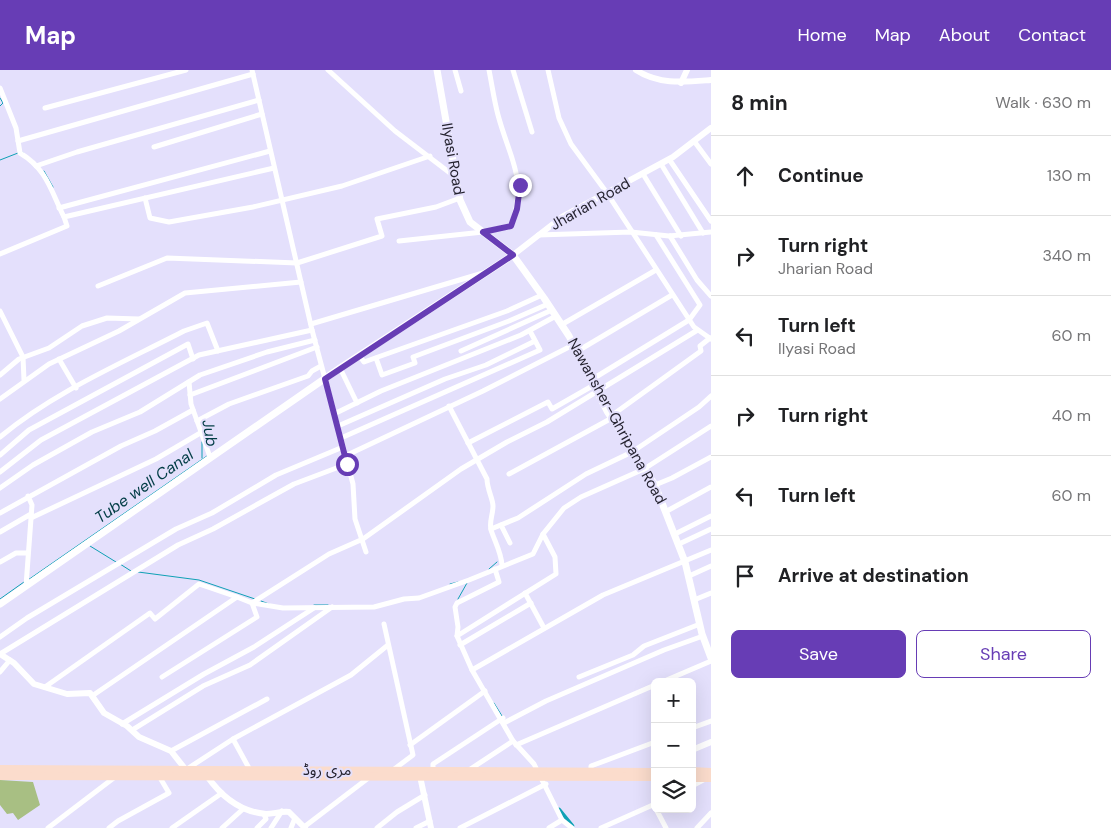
<!DOCTYPE html>
<html lang="en">
<head>
<meta charset="utf-8">
<style>
	:root { --surface:#fff; --page:#f2f2f2; --text:#202124; --muted:#757577; --line:#e0e0e0; --accent:#673db5 }
	body { margin:0; font-family:"DM Sans","Noto Sans Arabic",sans-serif; background:var(--page); color:var(--text) }
	.controls { position:absolute; right:15px; bottom:15px; display:grid; overflow:hidden; border-radius:8px; box-shadow:0 5px 20px #0002 }
	.controls button { width:45px; height:45px; display:grid; place-items:center; padding:0; border:0; border-bottom:1px solid var(--line); background:var(--surface); color:var(--text); font:25px sans-serif }
	.stop { position:absolute; width:15px; height:15px; margin:-11px; border:4px solid #673db5; border-radius:50%; background:#fff }
	.stop.end { background:#673db5; border-color:#fff; box-shadow:0 1px 5px #0008 }
	.list { margin:0; padding:0; list-style:none }
	h2 { display:flex; justify-content:space-between; align-items:center; height:65px; margin:0; padding:0 20px; font-size:21px }
	h2 small { font-size:16px; font-weight:400; color:var(--muted) }
	.list li { display:grid; grid-template-columns:32px 1fr auto; gap:15px; align-items:center; box-sizing:border-box; height:80px; padding:0 20px; border-top:1px solid var(--line) }
	.list b { display:block; font-size:19px; white-space:nowrap }
	.list p { margin:0; font-size:16px; white-space:nowrap; color:var(--muted) }
	.list em { font-size:16px; font-style:normal; color:var(--muted) }
	.actions { display:flex; gap:10px; padding:15px 20px }
	.actions a { flex:1; padding:11px 0; border:1px solid var(--accent); border-radius:8px; text-align:center; font-size:18px; color:var(--accent) }
	.actions .main { background:var(--accent); color:#fff }
	.icon { flex:none; width:28px; height:28px; fill:none; stroke:currentColor; stroke-width:2; stroke-linecap:round; stroke-linejoin:round }
	.map { position:relative; flex:none; width:711px; height:758px; overflow:hidden }
	header { display:flex; align-items:center; gap:30px; box-sizing:border-box; height:70px; padding:0 25px; background:var(--accent); color:#fff }
	header strong { font-size:24px }
	nav { display:flex; gap:28px; margin-inline-start:auto; font-size:18px }
	main { display:flex }
	aside { flex:1; background:var(--surface) }
	.map>svg:first-child { display:block }
	.green { fill:#a8bf83 }
	.lines { fill:none; stroke-linecap:round; stroke-linejoin:round }
	.stream { stroke:#0fa1b5; stroke-width:1 }
	.canal { stroke:#0fa1b5; stroke-width:4.5 }
	.minor { stroke:#fff; stroke-width:5 }
	.tertiary { stroke:#fff; stroke-width:6 }
	.secondary { stroke:#fff; stroke-width:7 }
	.primary { stroke:#fbdccc; stroke-width:8 }
	.route { stroke:#673db5; stroke-width:6 }
	.labels { text-anchor:middle; dominant-baseline:central; stroke-width:4; stroke-linejoin:round; paint-order:stroke }
	.street-label { font-size:15px; fill:#252330; stroke:#e4e0fc }
	.water-label { font-size:16px; font-style:italic; fill:#013c45; stroke:#e4e0fc }
</style>
</head>
<body>
<header>
<strong>Map</strong>
<nav><a>Home</a><a>Map</a><a>About</a><a>Contact</a></nav>
</header>
<main>
<div class="map">
<svg width="711" height="758" viewBox="0 0 711 758">
	<rect width="100%" height="100%" fill="#e4e0fc"/>
	<path class="green" d="M0,710L33,712L40,735L18,750L13,743L7,744L0,735Z"/>
	<g class="lines">
		<g class="stream">
			<path d="M0,28L3,33L0,36"/>
			<path d="M22,82L36,93"/>
			<path d="M0,90L18,83"/>
			<path d="M44,101L53,117"/>
			<path d="M202,388V372"/>
			<path d="M90,476L116,492"/>
			<path d="M120,494L131,501"/>
			<path d="M489,499L497,492"/>
			<path d="M138,502L199,510L255,529"/>
			<path d="M28,510L207,386"/>
			<path d="M450,514L458,512"/>
			<path d="M0,529L24,512"/>
			<path d="M458,529L467,513"/>
			<path d="M261,531L269,534"/>
			<path d="M314,535H328"/>
			<path d="M494,633L502,646"/>
		</g>
		<path class="canal" d="M559,740L572,756"/>
		<g class="minor">
			<path d="M252,0L312,260L353,414L355,449L366,482"/>
			<path d="M328,0L395,61L450,103L456,106"/>
			<path d="M455,0L461,21"/>
			<path d="M513,0L532,62"/>
			<path d="M548,0L559,48L571,74L607,123L694,257L711,269"/>
			<path d="M0,18L16,58L20,83C47,99 51,121 64,147"/>
			<path d="M45,38L186,0"/>
			<path d="M18,71L253,4"/>
			<path d="M694,71L711,94"/>
			<path d="M154,77L262,44"/>
			<path d="M669,89L711,151"/>
			<path d="M661,94L703,163"/>
			<path d="M36,96L77,82L259,30"/>
			<path d="M643,104L681,166"/>
			<path d="M145,128L150,148L169,152L253,137L342,116L430,86"/>
			<path d="M59,138L270,81"/>
			<path d="M538,165L631,162L669,166L711,162"/>
			<path d="M670,166L697,210L711,226"/>
			<path d="M399,171L483,162L511,156C528,108 510,90 498,45C494,30 492,15 489,0"/>
			<path d="M0,184L67,156L64,147L274,98"/>
			<path d="M98,216L167,188L297,193L382,166L377,149L436,137L460,128"/>
			<path d="M0,241L23,287L24,310"/>
			<path d="M311,254L483,203"/>
			<path d="M561,255L656,200"/>
			<path d="M461,281L552,240"/>
			<path d="M576,282L672,225"/>
			<path d="M359,285L364,292L507,241L542,225"/>
			<path d="M376,288L382,305L415,293L413,287L509,251L548,234"/>
			<path d="M59,289L76,318"/>
			<path d="M340,298L357,333"/>
			<path d="M0,305L19,289L49,278L82,256L107,248L139,249"/>
			<path d="M591,310L689,250L700,235L656,165"/>
			<path d="M189,312L191,334L210,387"/>
			<path d="M190,325L317,277"/>
			<path d="M0,329L49,294L119,261L185,223L301,212"/>
			<path d="M449,336L487,409C487,419 493,429 493,436C493,445 489,451 491,460C495,472 501,482 502,495"/>
			<path d="M334,344L381,321L521,265L556,246"/>
			<path d="M611,346L701,281L700,276L710,268"/>
			<path d="M197,351L229,334L308,306L312,301L321,296"/>
			<path d="M338,356L445,309L486,295L535,271"/>
			<path d="M0,367C54,322 122,293 184,261L207,253L218,281"/>
			<path d="M341,368L540,280L530,261"/>
			<path d="M468,373L548,332L552,339L594,315"/>
			<path d="M0,385L29,360L188,274L193,289"/>
			<path d="M345,386L483,321L573,275"/>
			<path d="M0,402L41,370L199,285L312,260"/>
			<path d="M509,404L612,348"/>
			<path d="M655,415L672,408L711,387"/>
			<path d="M0,418L33,395L92,362L140,342L200,305L267,282L315,270"/>
			<path d="M667,441L711,417"/>
			<path d="M0,443L121,376L155,361L193,340"/>
			<path d="M31,448L156,389L202,362"/>
			<path d="M501,455L510,473"/>
			<path d="M491,459L518,448L586,404L632,382L699,337L711,326"/>
			<path d="M0,462L31,444"/>
			<path d="M675,464L711,446"/>
			<path d="M679,474L711,459"/>
			<path d="M0,492L16,483H27"/>
			<path d="M495,499L499,512L457,533L455,537L458,557L457,566L472,600L513,671L534,694L562,750L572,758"/>
			<path d="M689,506L711,496"/>
			<path d="M26,516L32,435L28,426"/>
			<path d="M525,523L544,558"/>
			<path d="M694,530L711,523"/>
			<path d="M252,533L329,484L363,469L461,399L507,372L547,352L696,261"/>
			<path d="M252,533L283,538L374,537L404,529L419,528L469,510L533,484L543,464L564,438L581,427L644,399L711,356"/>
			<path d="M384,554L413,685L393,700"/>
			<path d="M457,566L556,504L555,487L543,464"/>
			<path d="M0,567L27,548L176,459L212,443L276,405L343,377"/>
			<path d="M460,575L531,533"/>
			<path d="M0,584L178,475L213,459L294,414L347,394"/>
			<path d="M472,600L603,525L711,480"/>
			<path d="M0,602L10,590"/>
			<path d="M579,607L633,585L644,576L700,554"/>
			<path d="M662,612L711,591"/>
			<path d="M45,617L150,543L155,549L199,514L237,527"/>
			<path d="M92,626L237,527L252,533L257,547L162,607"/>
			<path d="M504,653L546,631L664,580L703,566"/>
			<path d="M122,654L204,604L254,577L314,538"/>
			<path d="M692,658L711,651"/>
			<path d="M132,660L203,616L250,595L332,537"/>
			<path d="M233,669L250,700"/>
			<path d="M410,675L485,621"/>
			<path d="M516,675L655,615"/>
			<path d="M171,681L267,629"/>
			<path d="M187,699L233,669L351,605L388,575"/>
			<path d="M433,700V694L503,648"/>
			<path d="M469,700L513,671"/>
			<path d="M591,700V696L655,672"/>
			<path d="M692,716L705,709"/>
			<path d="M656,739L666,758"/>
			<path d="M304,757L371,706"/>
			<path d="M48,758L115,707"/>
			<path d="M109,758L118,751L169,723L159,706"/>
			<path d="M172,758L222,723"/>
			<path d="M222,758L243,739"/>
			<path d="M257,758L266,749L264,744"/>
			<path d="M271,758L282,741"/>
			<path d="M291,758L295,748"/>
			<path d="M377,758L397,742L425,725"/>
			<path d="M416,758L430,751"/>
			<path d="M460,758L546,714"/>
			<path d="M549,758L562,750"/>
			<path d="M601,758L655,734"/>
			<path d="M697,758L711,743"/>
		</g>
		<g class="tertiary">
			<path d="M636,0C659,15 684,12 711,10"/>
			<path d="M681,13L687,0"/>
			<path d="M513,185L562,147L673,87L711,58"/>
			<path d="M0,584L14,593L34,614L67,624L90,623L104,643L127,656L139,667L171,681L186,700"/>
			<path d="M692,680L711,672"/>
			<path d="M207,706C221,726 241,742 266,744C274,744 281,741 289,742L305,758"/>
			<path d="M420,706L431,758"/>
		</g>
		<g class="secondary">
			<path d="M437,0L460,130L470,152L513,185L544,228L569,266L607,341L655,415L685,492L702,564L711,588"/>
			<path d="M0,534L340,298L513,185"/>
		</g>
		<g class="primary">
			<path d="M0,699L655,702"/>
			<path d="M692,701L711,702"/>
			<path d="M0,706L655,707"/>
			<path d="M692,708H711"/>
		</g>
	</g>
	<g class="lines">
		<path class="route" d="M347,394L325,309L513,185L483,162L511,156L517,139L520,115"/>
	</g>
	<g class="labels">
		<g class="street-label">
			<text transform="translate(453 89) rotate(80)">Ilyasi Road</text>
			<text transform="translate(590 134) rotate(-30)">Jharian Road</text>
			<text transform="translate(617 351) rotate(61)">Nawansher-Ghripana Road</text>
			<text x="327" y="700">مری روڈ</text>
		</g>
		<g class="water-label">
			<text transform="translate(210 363) rotate(80)">Jub</text>
			<text transform="translate(144 416) rotate(-35)">Tube well Canal</text>
		</g>
	</g>
</svg>
<div class="controls">
<button>+</button>
<button>−</button>
<button><svg class="icon" aria-label="layers" viewBox="0 0 24 24"><path d="M12 4l9 5-9 5-9-5zM3 14l9 5 9-5"/></svg></button>
</div>
<div class="stop" style="left:347px;top:394px"></div>
<div class="stop end" style="left:520px;top:115px"></div>
</div>
<aside>
<h2>8 min<small>Walk · 630 m</small></h2>
<ul class="list">
<li><svg class="icon" aria-label="ahead" viewBox="0 0 24 24"><path d="M12 20V5M6 11l6-6 6 6"/></svg><div><b>Continue</b></div><em>130 m</em></li>
<li><svg class="icon" aria-label="right" viewBox="0 0 24 24"><path d="M7 20v-9h11M14 6l5 5-5 5"/></svg><div><b>Turn right</b><p>Jharian Road</p></div><em>340 m</em></li>
<li><svg class="icon" aria-label="left" viewBox="0 0 24 24"><path d="M17 20v-9H6M10 6l-5 5 5 5"/></svg><div><b>Turn left</b><p>Ilyasi Road</p></div><em>60 m</em></li>
<li><svg class="icon" aria-label="right" viewBox="0 0 24 24"><path d="M7 20v-9h11M14 6l5 5-5 5"/></svg><div><b>Turn right</b></div><em>40 m</em></li>
<li><svg class="icon" aria-label="left" viewBox="0 0 24 24"><path d="M17 20v-9H6M10 6l-5 5 5 5"/></svg><div><b>Turn left</b></div><em>60 m</em></li>
<li><svg class="icon" aria-label="arrive" viewBox="0 0 24 24"><path d="M6 21V4h12l-3 4 3 4H6"/></svg><div><b>Arrive at destination</b></div></li>
</ul>
<div class="actions"><a class="main">Save</a><a>Share</a></div>
</aside>
</main>
</body>
</html>
